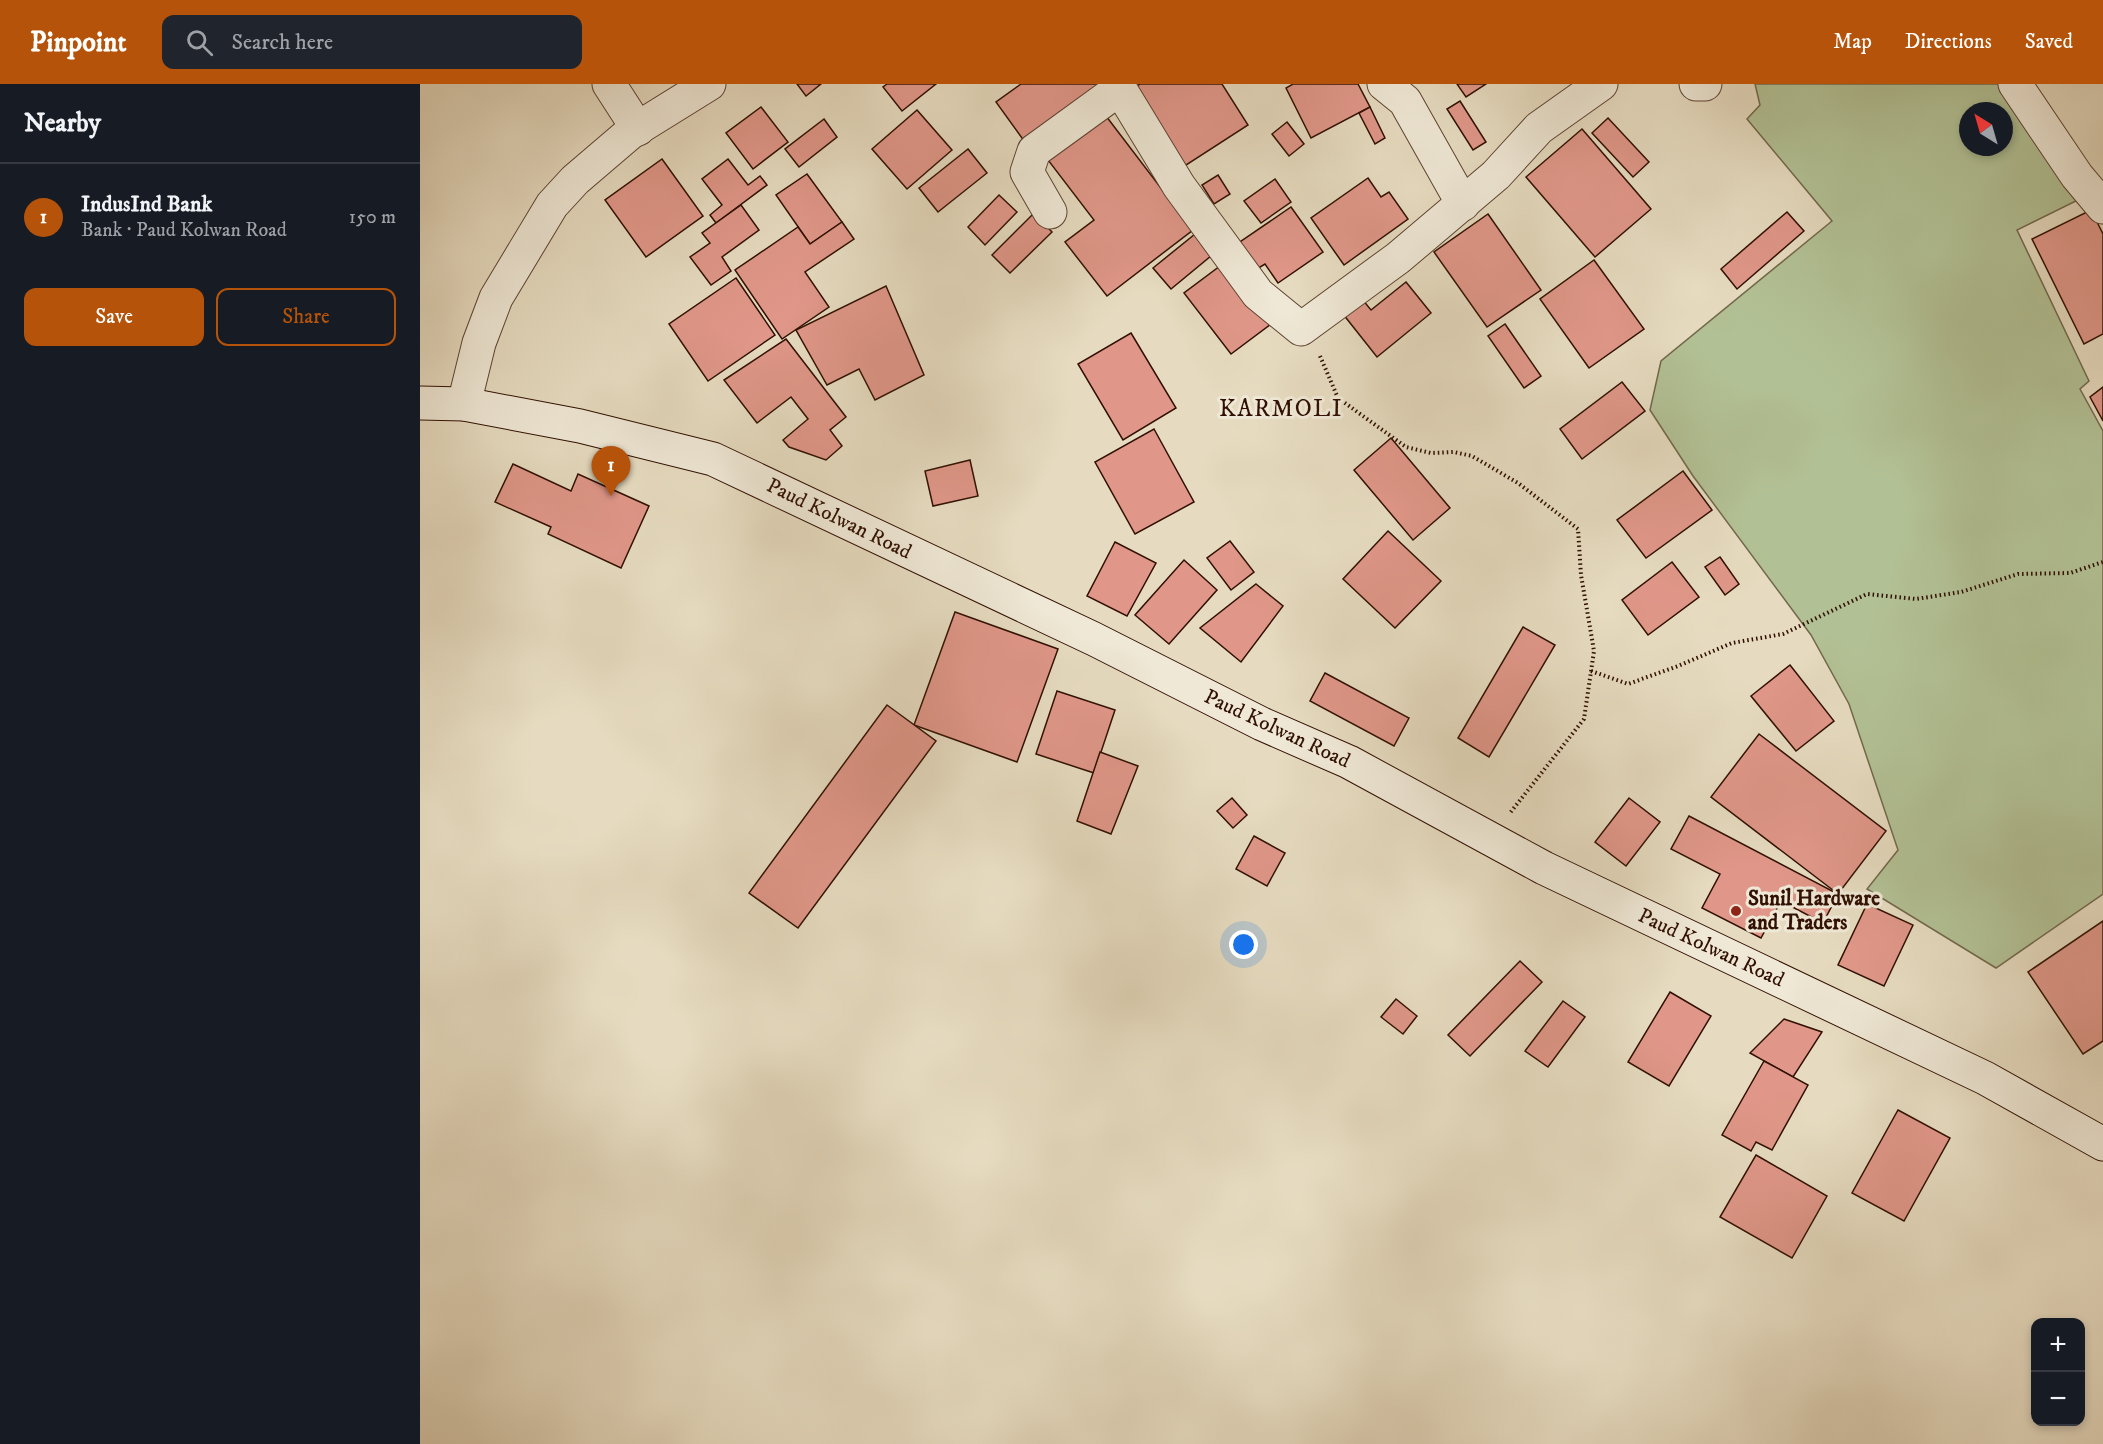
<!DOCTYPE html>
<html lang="en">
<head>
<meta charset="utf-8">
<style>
	:root { --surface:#171b24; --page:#20242c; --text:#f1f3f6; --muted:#9ea1a6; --line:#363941; --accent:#b45309 }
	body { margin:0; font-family:"IM FELL DW Pica",serif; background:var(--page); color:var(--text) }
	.controls { position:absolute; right:18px; bottom:18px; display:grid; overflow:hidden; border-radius:12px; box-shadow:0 3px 9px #0003 }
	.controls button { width:54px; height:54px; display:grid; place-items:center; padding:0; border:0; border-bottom:2px solid var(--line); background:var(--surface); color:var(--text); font:30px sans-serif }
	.compass { position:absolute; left:1539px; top:18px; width:54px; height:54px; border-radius:50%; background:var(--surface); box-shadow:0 3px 9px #0003; rotate:323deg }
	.you { position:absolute; left:824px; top:861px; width:21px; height:21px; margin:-15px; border:4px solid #fff; border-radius:50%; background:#1a73e8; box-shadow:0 0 0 9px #1a73e833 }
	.badge { display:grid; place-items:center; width:39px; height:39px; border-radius:50%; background:var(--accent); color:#fff; font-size:20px; font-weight:700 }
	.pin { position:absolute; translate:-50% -50px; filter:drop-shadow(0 2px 3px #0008) }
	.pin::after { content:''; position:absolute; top:32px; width:21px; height:18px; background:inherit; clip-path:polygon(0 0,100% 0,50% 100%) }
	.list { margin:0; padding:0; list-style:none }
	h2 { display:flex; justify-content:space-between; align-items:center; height:78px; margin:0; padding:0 24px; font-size:26px }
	h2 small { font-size:20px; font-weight:400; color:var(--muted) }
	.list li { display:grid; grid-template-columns:39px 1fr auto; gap:18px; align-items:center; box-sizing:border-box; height:108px; padding:0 24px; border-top:2px solid var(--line) }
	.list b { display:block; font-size:22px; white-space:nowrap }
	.list p { margin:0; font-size:20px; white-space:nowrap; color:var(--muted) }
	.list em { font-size:20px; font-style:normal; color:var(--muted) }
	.actions { display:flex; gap:12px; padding:18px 24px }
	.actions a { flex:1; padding:14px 0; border:2px solid var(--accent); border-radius:12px; text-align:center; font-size:21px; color:var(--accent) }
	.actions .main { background:var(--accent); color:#fff }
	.icon { flex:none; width:33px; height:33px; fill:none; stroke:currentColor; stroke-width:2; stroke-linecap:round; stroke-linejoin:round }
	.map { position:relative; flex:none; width:1683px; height:1360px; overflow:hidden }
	header { display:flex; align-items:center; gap:36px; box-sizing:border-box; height:84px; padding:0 30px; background:var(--accent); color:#fff }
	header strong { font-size:28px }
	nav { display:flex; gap:33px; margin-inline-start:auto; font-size:21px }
	.search { width:420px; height:54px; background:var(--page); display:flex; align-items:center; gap:15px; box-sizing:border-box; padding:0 21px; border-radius:12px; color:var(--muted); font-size:22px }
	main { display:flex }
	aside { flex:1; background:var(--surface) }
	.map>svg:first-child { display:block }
	.green { fill:#b2c195; stroke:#72684c; stroke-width:1.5; fill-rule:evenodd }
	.building { fill:#e09789; stroke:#311002; stroke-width:1.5 }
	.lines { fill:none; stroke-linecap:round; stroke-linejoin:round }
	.street-casing { stroke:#5e4332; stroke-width:35 }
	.secondary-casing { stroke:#311002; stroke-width:35 }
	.path { stroke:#311002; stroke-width:4; stroke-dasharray:1.5 3; stroke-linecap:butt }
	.street { stroke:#efe8d6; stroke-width:33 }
	.secondary { stroke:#efe8d6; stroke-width:33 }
	.poi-dot { fill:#8f2418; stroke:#efe8d6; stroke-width:2 }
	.labels { text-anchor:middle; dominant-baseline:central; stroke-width:6; stroke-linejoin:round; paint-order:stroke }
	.street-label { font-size:21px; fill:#311002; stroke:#efe8d6 }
	.poi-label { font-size:21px; font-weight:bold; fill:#311002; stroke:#efe8d6; text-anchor:start }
	.quarter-label { font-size:24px; letter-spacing:1.5px; fill:#311002; stroke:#efe8d6 }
</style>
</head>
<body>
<header>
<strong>Pinpoint</strong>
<div class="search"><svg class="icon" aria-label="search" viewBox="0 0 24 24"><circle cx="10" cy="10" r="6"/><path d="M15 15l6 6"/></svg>Search here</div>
<nav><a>Map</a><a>Directions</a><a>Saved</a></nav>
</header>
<main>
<aside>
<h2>Nearby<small></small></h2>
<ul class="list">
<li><span class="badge">1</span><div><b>IndusInd Bank</b><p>Bank · Paud Kolwan Road</p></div><em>150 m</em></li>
</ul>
<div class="actions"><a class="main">Save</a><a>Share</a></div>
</aside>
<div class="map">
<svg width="1683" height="1360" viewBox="0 0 1683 1360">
	<rect width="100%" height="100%" fill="#e6dbc0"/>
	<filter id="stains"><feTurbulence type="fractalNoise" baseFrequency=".00333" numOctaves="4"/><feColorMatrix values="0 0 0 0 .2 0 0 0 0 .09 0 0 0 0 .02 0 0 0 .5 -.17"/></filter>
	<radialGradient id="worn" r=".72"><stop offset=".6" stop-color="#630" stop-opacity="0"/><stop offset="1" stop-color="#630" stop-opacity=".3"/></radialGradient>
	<path class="green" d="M1335,0H1582L1660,115L1597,146L1669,297L1660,305L1683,347V810L1576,884L1447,805L1478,766L1429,620L1391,551L1273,392L1230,326L1241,277L1412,137L1327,35L1340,21ZM1548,27H1584V63H1548Z"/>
	<g class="building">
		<path d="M377,0H401L386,12Z"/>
		<path d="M467,0H516L482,27L463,3Z"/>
		<path d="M601,0H685L607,61L576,18Z"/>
		<path d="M720,0H802L828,41L760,85L710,6Z"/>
		<path d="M873,0H938L950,23L891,54L866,4Z"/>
		<path d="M1037,0H1066L1046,13Z"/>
		<path d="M1040,17L1066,58L1053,66L1027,25Z"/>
		<path d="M341,23L368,58L333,85L306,49Z"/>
		<path d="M950,23L965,54L955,60L939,29Z"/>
		<path d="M497,26L532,66L487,105L452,65Z"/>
		<path d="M686,32L773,146L687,212L645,158L674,136L628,76Z"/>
		<path d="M1188,34L1229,78L1213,93L1172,49Z"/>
		<path d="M404,35L417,53L379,83L365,65Z"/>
		<path d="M867,38L884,60L869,72L852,50Z"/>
		<path d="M1162,45L1231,125L1175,173L1106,93Z"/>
		<path d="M548,65L567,89L518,128L499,104Z"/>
		<path d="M242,75L283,132L226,173L185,116Z"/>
		<path d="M308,75L328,101L340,92L347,101L296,139L290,131L302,121L282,95Z"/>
		<path d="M387,90L422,138L390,160L356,111Z"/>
		<path d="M798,91L810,110L794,120L782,101Z"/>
		<path d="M948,94L961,113L969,108L988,135L924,181L891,134Z"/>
		<path d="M855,95L871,118L841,139L824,117Z"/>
		<path d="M579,111L597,128L565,161L548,143Z"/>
		<path d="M321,121L339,146L302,173L311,187L291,201L270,173L290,159L282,149Z"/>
		<path d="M871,123L903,168L858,199L845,180L832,188L814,162Z"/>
		<path d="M1671,126L1683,150V250L1664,260L1612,155Z"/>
		<path d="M1367,128L1384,147L1317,205L1301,185Z"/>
		<path d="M614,129L632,148L590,189L572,171Z"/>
		<path d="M1068,130L1121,206L1067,243L1014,168Z"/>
		<path d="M422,138L434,155L385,188L409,223L362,255L315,186L378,143L390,160Z"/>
		<path d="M780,146L797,167L751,205L733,184Z"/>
		<path d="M1174,176L1224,245L1169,284L1120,215Z"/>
		<path d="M804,179L851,240L811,270L764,209Z"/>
		<path d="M316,194L355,251L288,297L249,240Z"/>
		<path d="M986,198L1011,229L957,273L923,230L942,215L951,226Z"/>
		<path d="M466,202L504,291L455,316L439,285L407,301L376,246Z"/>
		<path d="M1085,240L1121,292L1104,304L1068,252Z"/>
		<path d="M711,249L756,324L703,356L658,280Z"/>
		<path d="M366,255L426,333L410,346L422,362L406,376L369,363L363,356L388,335L371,313L337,339L304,296Z"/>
		<path d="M1202,298L1225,327L1162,375L1140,345Z"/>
		<path d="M1683,303V337L1670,313Z"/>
		<path d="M734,345L774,418L715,450L675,378Z"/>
		<path d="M971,354L1030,424L993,456L934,386Z"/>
		<path d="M550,376L558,412L513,422L505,387Z"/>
		<path d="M93,380L151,407L158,390L229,422L201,484L128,450L131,443L75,418Z"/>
		<path d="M1263,387L1292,426L1226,474L1197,436Z"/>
		<path d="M968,447L1021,497L975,544L923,495Z"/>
		<path d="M810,457L834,488L811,506L787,474Z"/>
		<path d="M695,458L736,479L707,532L667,512Z"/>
		<path d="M1300,473L1319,500L1305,511L1285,483Z"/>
		<path d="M764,476L797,506L749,560L715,531Z"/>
		<path d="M1252,478L1279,513L1228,551L1202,516Z"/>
		<path d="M836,500L863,522L821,578L780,544Z"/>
		<path d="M535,528L638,565L597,678L494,641Z"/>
		<path d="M1103,543L1135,561L1069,673L1038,654Z"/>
		<path d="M1370,581L1414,637L1376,667L1331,612Z"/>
		<path d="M905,589L989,634L974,662L890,617Z"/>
		<path d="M637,607L695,626L674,689L616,670Z"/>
		<path d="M467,621L516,657L378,844L329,809Z"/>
		<path d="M1339,650L1466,747L1418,810L1291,713Z"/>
		<path d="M680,668L718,682L691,750L657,737Z"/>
		<path d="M812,714L827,731L813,744L797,727Z"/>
		<path d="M1209,714L1240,738L1206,782L1175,758Z"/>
		<path d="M1269,732L1418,810L1403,839L1361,817L1341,854L1282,824L1300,790L1251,765Z"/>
		<path d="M834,752L865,769L847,802L816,785Z"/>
		<path d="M1447,820L1493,841L1464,902L1418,881Z"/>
		<path d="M1683,837V957L1663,970L1608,888Z"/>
		<path d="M1100,877L1122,898L1050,972L1028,951Z"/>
		<path d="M1250,908L1291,932L1249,1002L1208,978Z"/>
		<path d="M976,915L997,932L983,950L961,933Z"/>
		<path d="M1143,917L1165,933L1128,983L1105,967Z"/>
		<path d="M1364,935L1402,948L1373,993L1330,969Z"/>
		<path d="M1344,977L1388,1001L1352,1066L1336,1058L1331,1067L1302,1051Z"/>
		<path d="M1478,1026L1530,1054L1484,1137L1432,1109Z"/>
		<path d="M1336,1071L1407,1112L1372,1174L1300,1133Z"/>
	</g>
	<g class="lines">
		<g class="street-casing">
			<g id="street">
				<path d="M189,0L218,45"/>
				<path d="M697,0L759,102L838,210L881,245L978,174L1076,91L1119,44L1181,0"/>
				<path d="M964,0L985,17L1043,120"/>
				<path d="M1276,0H1285"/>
				<path d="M1595,0L1657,92L1683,123"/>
				<path d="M630,128L607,88L614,67L698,6"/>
				<path d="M44,320L59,259L76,214L132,121L155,96L210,49L289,0"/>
			</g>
		</g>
		<g class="secondary-casing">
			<path id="secondary" d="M0,319L44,320L160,342L293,375L674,555L842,640L929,678L1124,784L1565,994L1683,1060"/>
		</g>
		<g class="path">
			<path d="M900,272L918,314L986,363L1011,369L1034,368L1052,372L1098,399L1158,445L1161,491L1174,567L1164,635L1090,729"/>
			<path d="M1171,587L1208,600L1258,582L1312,559L1363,550L1447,510L1496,515L1541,508L1598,490L1650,489L1683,478"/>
		</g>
		<use href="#street" class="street"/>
		<use href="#secondary" class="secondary"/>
	</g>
	<circle class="poi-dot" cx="1316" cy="827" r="6"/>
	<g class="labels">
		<g class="street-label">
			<text transform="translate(419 435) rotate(26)">Paud Kolwan Road</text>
			<text transform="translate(857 645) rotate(25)">Paud Kolwan Road</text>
			<text transform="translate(1291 864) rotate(25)">Paud Kolwan Road</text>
		</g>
		<g class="poi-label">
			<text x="1328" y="815">Sunil Hardware<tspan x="1328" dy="24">and Traders</tspan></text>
		</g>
		<g class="quarter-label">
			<text x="861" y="325">KARMOLI</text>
		</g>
	</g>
	<rect width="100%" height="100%" filter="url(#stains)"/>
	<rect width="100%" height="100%" fill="url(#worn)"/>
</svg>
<div class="controls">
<button>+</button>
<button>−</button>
</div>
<svg class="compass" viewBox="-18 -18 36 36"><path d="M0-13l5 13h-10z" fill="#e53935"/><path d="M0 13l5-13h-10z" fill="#9ea1a6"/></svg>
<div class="you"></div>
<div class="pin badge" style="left:191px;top:412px">1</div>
</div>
</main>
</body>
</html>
